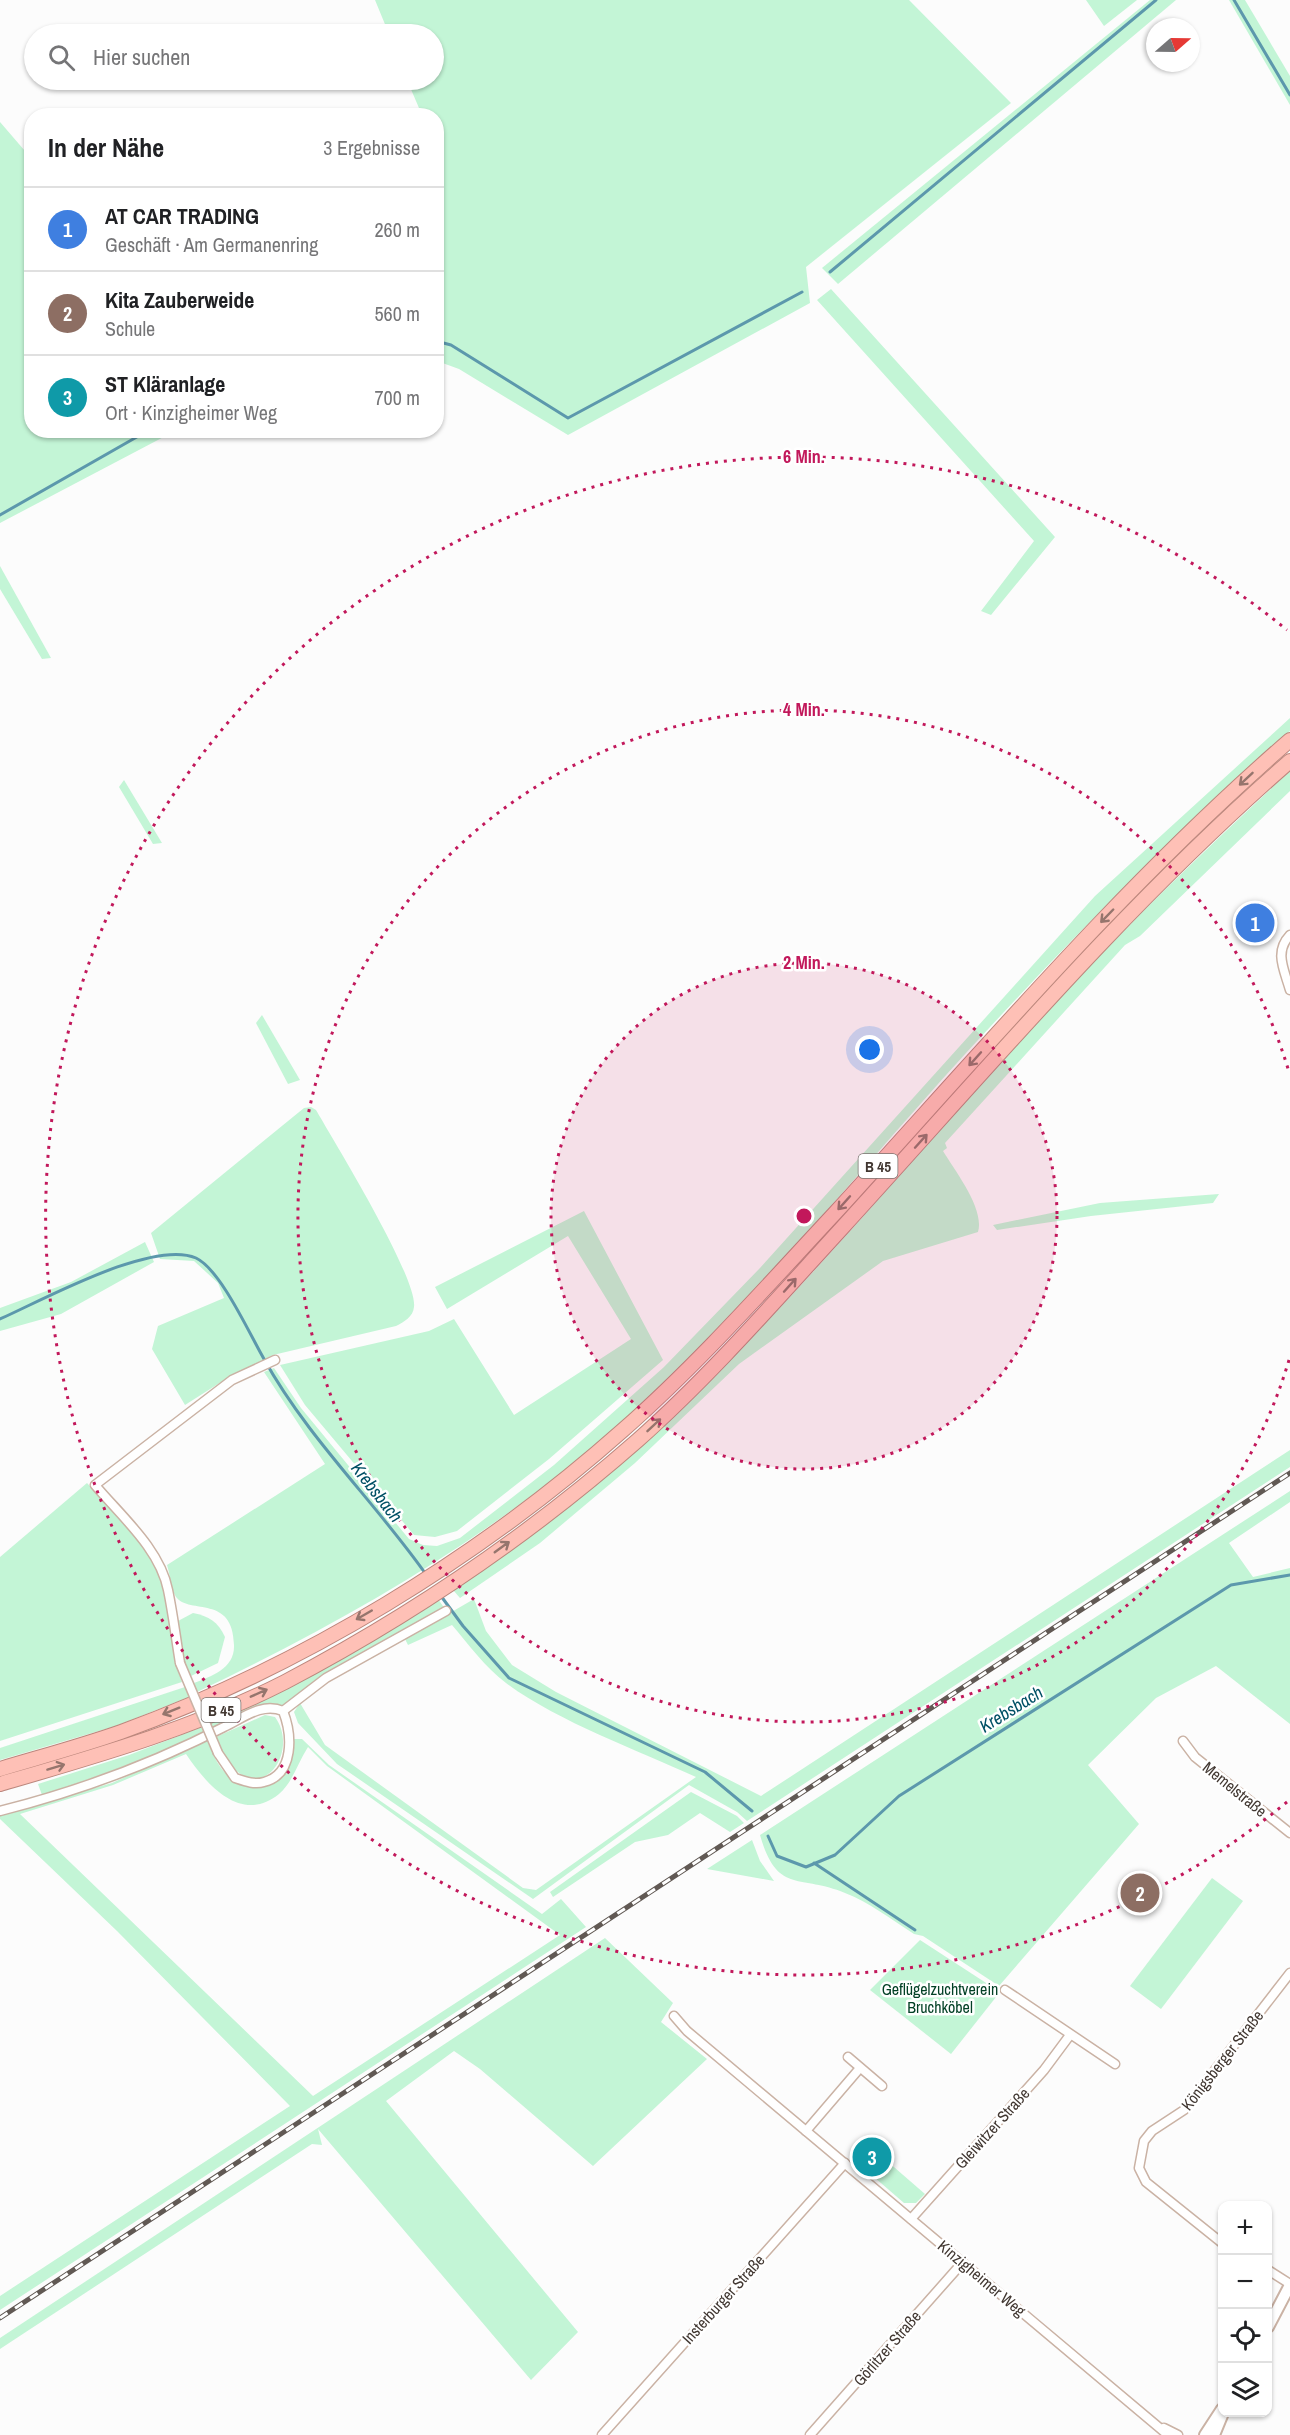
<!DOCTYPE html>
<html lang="de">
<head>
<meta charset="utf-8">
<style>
	:root { --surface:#fff; --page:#f6f6f6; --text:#202124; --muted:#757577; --line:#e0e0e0; --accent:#2b9248 }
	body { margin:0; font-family:"Archivo Narrow",sans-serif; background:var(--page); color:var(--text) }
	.controls { position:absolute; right:18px; bottom:18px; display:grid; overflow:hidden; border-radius:12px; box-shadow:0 2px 4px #0004 }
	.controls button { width:54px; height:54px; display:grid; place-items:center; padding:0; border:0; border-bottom:2px solid var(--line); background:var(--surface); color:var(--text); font:30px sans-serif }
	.compass { position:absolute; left:1146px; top:18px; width:54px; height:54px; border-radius:50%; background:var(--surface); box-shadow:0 2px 4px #0004; rotate:70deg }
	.you { position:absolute; left:870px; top:1050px; width:21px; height:21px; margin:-15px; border:4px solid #fff; border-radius:50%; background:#1a73e8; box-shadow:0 0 0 9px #1a73e833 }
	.badge { display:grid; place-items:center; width:39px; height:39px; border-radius:50%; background:var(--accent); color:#fff; font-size:20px; font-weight:700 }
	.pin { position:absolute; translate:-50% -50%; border:3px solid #fff; box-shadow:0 2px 6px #0006 }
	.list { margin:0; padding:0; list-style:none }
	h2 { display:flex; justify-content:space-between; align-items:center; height:78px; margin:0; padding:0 24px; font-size:26px }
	h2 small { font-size:20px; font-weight:400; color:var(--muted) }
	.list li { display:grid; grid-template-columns:39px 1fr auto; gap:18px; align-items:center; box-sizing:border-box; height:84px; padding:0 24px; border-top:2px solid var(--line) }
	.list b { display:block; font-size:22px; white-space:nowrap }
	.list p { margin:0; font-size:20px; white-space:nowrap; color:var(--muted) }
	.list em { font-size:20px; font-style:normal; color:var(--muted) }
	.icon { flex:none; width:33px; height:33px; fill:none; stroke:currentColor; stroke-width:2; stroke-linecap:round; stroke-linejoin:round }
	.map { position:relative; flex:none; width:1290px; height:2435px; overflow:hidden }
	.search { position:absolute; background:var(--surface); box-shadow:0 2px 4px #0004; left:24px; top:24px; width:420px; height:66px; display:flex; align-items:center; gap:15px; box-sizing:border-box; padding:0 21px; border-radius:33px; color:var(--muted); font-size:22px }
	.panel { position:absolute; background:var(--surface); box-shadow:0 2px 4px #0004; left:24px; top:108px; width:420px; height:330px; border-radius:24px }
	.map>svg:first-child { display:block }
	.green { fill:#c3f5d6; fill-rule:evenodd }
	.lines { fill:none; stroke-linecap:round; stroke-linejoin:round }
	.stream { stroke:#5c98ac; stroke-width:3 }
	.minor-casing { stroke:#cab2a4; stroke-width:11 }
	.tertiary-casing { stroke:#cab2a4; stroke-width:14 }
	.trunk-casing { stroke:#bb867c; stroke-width:16 }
	.minor { stroke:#fff; stroke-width:8 }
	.tertiary { stroke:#fff; stroke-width:10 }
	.trunk { stroke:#fec0b6; stroke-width:14 }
	.rail-casing { stroke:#615954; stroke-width:5 }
	.rail { stroke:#fff; stroke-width:3; stroke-dasharray:9; stroke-linecap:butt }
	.minor-bridge-casing { stroke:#cab2a4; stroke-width:11; stroke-linecap:butt }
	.minor-bridge { stroke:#fff; stroke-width:8 }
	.oneway { stroke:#96756d }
	.ring { fill:none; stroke:#c2185b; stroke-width:3; stroke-dasharray:3 6 }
	.labels { text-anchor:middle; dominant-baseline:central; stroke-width:5; stroke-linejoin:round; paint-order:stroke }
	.shield { fill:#fff; stroke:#7a736f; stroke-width:1.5 }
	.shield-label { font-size:15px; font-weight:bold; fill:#413731 }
	.street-label { font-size:16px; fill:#413731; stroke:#fff }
	.park-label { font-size:16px; fill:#034126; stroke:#fff }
	.water-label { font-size:18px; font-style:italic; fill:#005065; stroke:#fff }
	.centre { fill:#c2185b; stroke:#fff; stroke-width:3 }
	.ring-label { font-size:18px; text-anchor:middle; font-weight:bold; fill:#c2185b; stroke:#fff; stroke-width:5; stroke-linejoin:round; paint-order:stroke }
</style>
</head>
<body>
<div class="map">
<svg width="1290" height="2435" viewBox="0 0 1290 2435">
	<rect width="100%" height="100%" fill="#fcfcfc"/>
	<g class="green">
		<path d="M375,0H909L1011,103L806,267L810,303L568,435L459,369L437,361L436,172L440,161L437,151L436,116L422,115L407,80H434V34H389Z"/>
		<path d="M1086,0H1137L1104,26Z"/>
		<path d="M1150,0H1176L838,284L822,268Z"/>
		<path d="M1229,0H1245L1290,76V105Z"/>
		<path d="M0,122L31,158L32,430L175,431L0,523Z"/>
		<path d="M831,289L1055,537L991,615L981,611L1034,541L817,300Z"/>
		<path d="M0,566L51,658L42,659L0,589Z"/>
		<path d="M1290,718V731C1175,832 1069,941 966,1053C852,1178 747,1312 619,1425C493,1536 348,1620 197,1692L194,1683C212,1676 235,1668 234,1645C233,1594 190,1615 176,1597C171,1589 170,1574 167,1565L325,1464L264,1372L274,1368L301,1408L409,1539L423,1545L437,1546L460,1538L554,1465L664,1367L760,1268L1095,896Z"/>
		<path d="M1290,771V791L1140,936L1125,945L945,1143L947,1148L943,1151C955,1171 985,1209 978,1232L883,1261L739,1364L635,1463L540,1543L460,1598L453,1590C538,1530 621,1467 696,1394C826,1266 942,1123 1067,990C1138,914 1213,842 1290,771Z"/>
		<path d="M124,780L162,843L153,844L119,787Z"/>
		<path d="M262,1015L300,1080L288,1084L256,1023Z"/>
		<path d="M311,1107L316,1110C335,1143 418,1278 414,1307C413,1317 404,1322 396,1326L273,1355L229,1377L185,1405L152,1349L158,1326L224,1298L218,1283L194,1261L160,1259L151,1233L304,1108Z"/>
		<path d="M1219,1194L1213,1203L1091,1216L997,1230L993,1225L1100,1203Z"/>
		<path d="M584,1211L663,1360L549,1459L457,1531L435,1537L414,1535L305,1405L280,1365L429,1331L454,1319L514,1415L631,1339L568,1236L447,1309L435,1287Z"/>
		<path d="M145,1242L154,1262L61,1314L0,1331V1308L71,1282Z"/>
		<path d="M1290,1450V1467L747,1821L737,1812L689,1785L533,1899L337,1764L298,1723L294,1712L300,1703L325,1745L523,1888L536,1890L696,1777C637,1750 557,1721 506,1683C485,1667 469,1645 452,1625L408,1645L405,1639L474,1599L486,1631L512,1665L556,1692L761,1796Z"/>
		<path d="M87,1483C116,1515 156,1547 165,1591C171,1622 170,1653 182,1682L0,1741V1557Z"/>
		<path d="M1290,1491V1502L1229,1543L1253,1577L1290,1568V1724L1216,1666L1156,1698L1088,1765L1139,1824L999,1986L923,1936L914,1934C892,1920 869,1902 845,1893C799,1874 777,1895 760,1835Z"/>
		<path d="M438,1599L445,1609L284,1707L275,1705L213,1730L210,1722Z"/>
		<path d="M193,1613C209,1616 218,1622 225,1637L218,1663L191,1676L184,1661L178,1621Z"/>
		<path d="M185,1687L189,1697L116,1726L0,1760V1748Z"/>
		<path d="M265,1715L275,1717C298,1748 268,1800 234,1769C225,1761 221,1748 216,1737Z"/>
		<path d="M202,1727L204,1734C151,1757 97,1777 42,1795L38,1784L129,1755Z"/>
		<path d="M294,1739H302L329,1765L542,1914L561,1899L586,1927L0,2310V2296L290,2106L117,1931L0,1819V1815L112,1783L207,1740C222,1776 226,1779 264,1786L292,1754ZM308,1747L327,1766L560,1935L313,2096L20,1814L113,1785L186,1754C206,1784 241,1825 279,1794C293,1782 298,1762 308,1747Z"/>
		<path d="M691,1792L737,1816L744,1823L730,1832L700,1813L668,1835L635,1842L553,1897L550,1892Z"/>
		<path d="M752,1840L760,1861L774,1881L707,1869Z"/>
		<path d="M1212,1878L1243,1901L1161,2009L1130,1986Z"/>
		<path d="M605,1938L673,2003L661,2022L707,2059L593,2166L480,2069L454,2051L386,2101L578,2332L531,2380L318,2129L322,2145L312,2144L0,2349V2338Z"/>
		<path d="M920,1940L1000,1992L951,2054L870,1990Z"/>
		<path d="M872,2148L925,2194L916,2203H904L859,2164Z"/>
	</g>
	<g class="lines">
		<g class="stream">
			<path d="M1234,0L1290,95"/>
			<path d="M830,272L1156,0"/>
			<path d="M436,341L451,345L568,418L802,292"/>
			<path d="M0,515L149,430"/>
			<path d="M0,1319C43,1300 153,1239 196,1258C221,1270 250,1335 264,1359C307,1437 374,1501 425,1573"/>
			<path d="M441,1596L463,1626L509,1678L705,1772L752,1811"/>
			<path d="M768,1836L777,1856L806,1867L835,1855L899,1796L1231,1585L1290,1575"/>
			<path d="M814,1863L915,1930"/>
		</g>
		<g class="minor-casing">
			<g id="minor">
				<path d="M1290,935C1274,952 1284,969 1290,990"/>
				<path d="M180,1663C176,1639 173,1614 168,1590C160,1549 121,1516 95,1485L232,1380L275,1360"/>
				<path d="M283,1711L326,1678L446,1611"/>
				<path d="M1183,1741L1195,1757L1290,1833"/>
				<path d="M0,1811C79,1791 152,1764 224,1727C243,1718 262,1702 283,1711C292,1734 295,1774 264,1782C254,1785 244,1781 235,1778L218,1753"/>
				<path d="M1005,1990L1115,2064"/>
				<path d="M674,2016L687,2031L1168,2435"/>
				<path d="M848,2057L882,2086"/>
				<path d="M806,2131L860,2068"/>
				<path d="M911,2219L1044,2070L1070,2035"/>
				<path d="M1222,2243L1146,2182L1139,2168L1144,2141L1152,2131L1184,2110L1290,1973"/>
				<path d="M1268,2270L1290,2284"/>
				<path d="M1164,2428L1178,2435"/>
				<path d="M602,2435L845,2163"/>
				<path d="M810,2435L963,2262"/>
			</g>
		</g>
		<g class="tertiary-casing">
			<g id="tertiary">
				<path d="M1268,2327L1290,2285"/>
				<path d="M1205,2435L1222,2409"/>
				<path d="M1214,2435L1223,2413"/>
			</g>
		</g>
		<g class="trunk-casing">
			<g id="trunk">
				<path d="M0,1769C40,1757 81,1746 121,1732C302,1666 479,1558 623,1430C699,1363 766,1287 835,1213C982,1052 1124,884 1290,740"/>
				<path d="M0,1784C96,1756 195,1728 285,1682C411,1616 531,1534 638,1440C711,1375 776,1300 842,1228C987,1069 1127,903 1290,761"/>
			</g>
		</g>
		<use href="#minor" class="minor"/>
		<use href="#tertiary" class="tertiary"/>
		<use href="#trunk" class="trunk"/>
		<g class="rail-casing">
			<path id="rail" d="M0,2318L1290,1473"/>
		</g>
		<use href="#rail" class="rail"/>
		<g class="minor-bridge-casing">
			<path id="minor-bridge" d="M180,1663L218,1753"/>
		</g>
		<use href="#minor-bridge" class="minor-bridge"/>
	</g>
	<defs><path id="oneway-shaft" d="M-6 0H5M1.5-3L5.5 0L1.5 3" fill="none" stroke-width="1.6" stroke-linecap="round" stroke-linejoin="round" transform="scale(1.5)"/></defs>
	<g class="oneway">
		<use href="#oneway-shaft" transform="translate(1246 779) rotate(137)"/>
		<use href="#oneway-shaft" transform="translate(1107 916) rotate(134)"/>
		<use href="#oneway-shaft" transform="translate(975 1059) rotate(132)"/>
		<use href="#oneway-shaft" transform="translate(921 1141) rotate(-48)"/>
		<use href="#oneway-shaft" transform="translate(844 1203) rotate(132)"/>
		<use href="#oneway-shaft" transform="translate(790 1285) rotate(-48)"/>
		<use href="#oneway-shaft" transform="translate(654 1425) rotate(-43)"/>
		<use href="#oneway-shaft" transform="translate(502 1547) rotate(-36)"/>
		<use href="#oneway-shaft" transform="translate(364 1615) rotate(150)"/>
		<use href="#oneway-shaft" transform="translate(259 1693) rotate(-24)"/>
		<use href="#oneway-shaft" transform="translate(171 1711) rotate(158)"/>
		<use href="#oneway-shaft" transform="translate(56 1767) rotate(-17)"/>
	</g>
	<circle cx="804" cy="1216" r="253" fill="#c2185b" fill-opacity=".12"/>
	<g class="ring">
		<circle cx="804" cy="1216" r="253"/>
		<path d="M1289 1360A506 506 0 1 1 1289 1072"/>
		<path d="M1287 1802A759 759 0 1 1 1287 630"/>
	</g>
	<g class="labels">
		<g class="shield">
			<rect x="858.5" y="1154" width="39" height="24" rx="4.5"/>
			<rect x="201.5" y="1698" width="39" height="24" rx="4.5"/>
		</g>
		<g class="shield-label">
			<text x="878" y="1166">B 45</text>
			<text x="221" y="1710">B 45</text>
		</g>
		<g class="street-label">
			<text transform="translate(1235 1789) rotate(39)">Memelstraße</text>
			<text transform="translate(1222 2060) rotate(-52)">Königsberger Straße</text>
			<text transform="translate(992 2128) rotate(-48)">Gleiwitzer Straße</text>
			<text transform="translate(982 2278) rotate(40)">Kinzigheimer Weg</text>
			<text transform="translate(723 2299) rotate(-48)">Insterburger Straße</text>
			<text transform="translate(887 2348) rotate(-49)">Görlitzer Straße</text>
		</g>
		<g class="park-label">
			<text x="940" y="1989">Geflügelzuchtverein<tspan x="940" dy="18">Bruchköbel</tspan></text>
		</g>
		<g class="water-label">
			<text transform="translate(377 1492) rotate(52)">Krebsbach</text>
			<text transform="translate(1011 1709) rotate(-32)">Krebsbach</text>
		</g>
	</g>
	<circle cx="804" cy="1216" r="9" class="centre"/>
	<g class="ring-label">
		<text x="804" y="463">6 Min.</text>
		<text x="804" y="716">4 Min.</text>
		<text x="804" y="969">2 Min.</text>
	</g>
</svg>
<div class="controls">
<button>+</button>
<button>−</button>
<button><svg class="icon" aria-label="locate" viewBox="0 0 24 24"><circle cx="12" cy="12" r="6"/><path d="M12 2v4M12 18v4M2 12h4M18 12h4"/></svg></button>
<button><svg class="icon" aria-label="layers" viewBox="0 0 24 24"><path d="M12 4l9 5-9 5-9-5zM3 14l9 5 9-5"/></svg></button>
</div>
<svg class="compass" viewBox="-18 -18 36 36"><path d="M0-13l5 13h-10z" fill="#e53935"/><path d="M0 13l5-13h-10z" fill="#757577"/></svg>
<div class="you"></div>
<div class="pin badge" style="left:1255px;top:923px;background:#3f7fe0">1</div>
<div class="pin badge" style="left:1140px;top:1893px;background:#8d6e63">2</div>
<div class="pin badge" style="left:872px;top:2157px;background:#0f9aa8">3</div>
<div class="search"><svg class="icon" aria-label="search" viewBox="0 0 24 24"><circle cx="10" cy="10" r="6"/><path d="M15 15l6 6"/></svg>Hier suchen</div>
<section class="panel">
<h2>In der Nähe<small>3 Ergebnisse</small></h2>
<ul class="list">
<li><span class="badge" style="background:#3f7fe0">1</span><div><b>AT CAR TRADING</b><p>Geschäft · Am Germanenring</p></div><em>260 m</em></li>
<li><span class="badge" style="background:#8d6e63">2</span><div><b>Kita Zauberweide</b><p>Schule</p></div><em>560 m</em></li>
<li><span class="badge" style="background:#0f9aa8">3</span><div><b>ST Kläranlage</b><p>Ort · Kinzigheimer Weg</p></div><em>700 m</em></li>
</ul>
</section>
</div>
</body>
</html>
